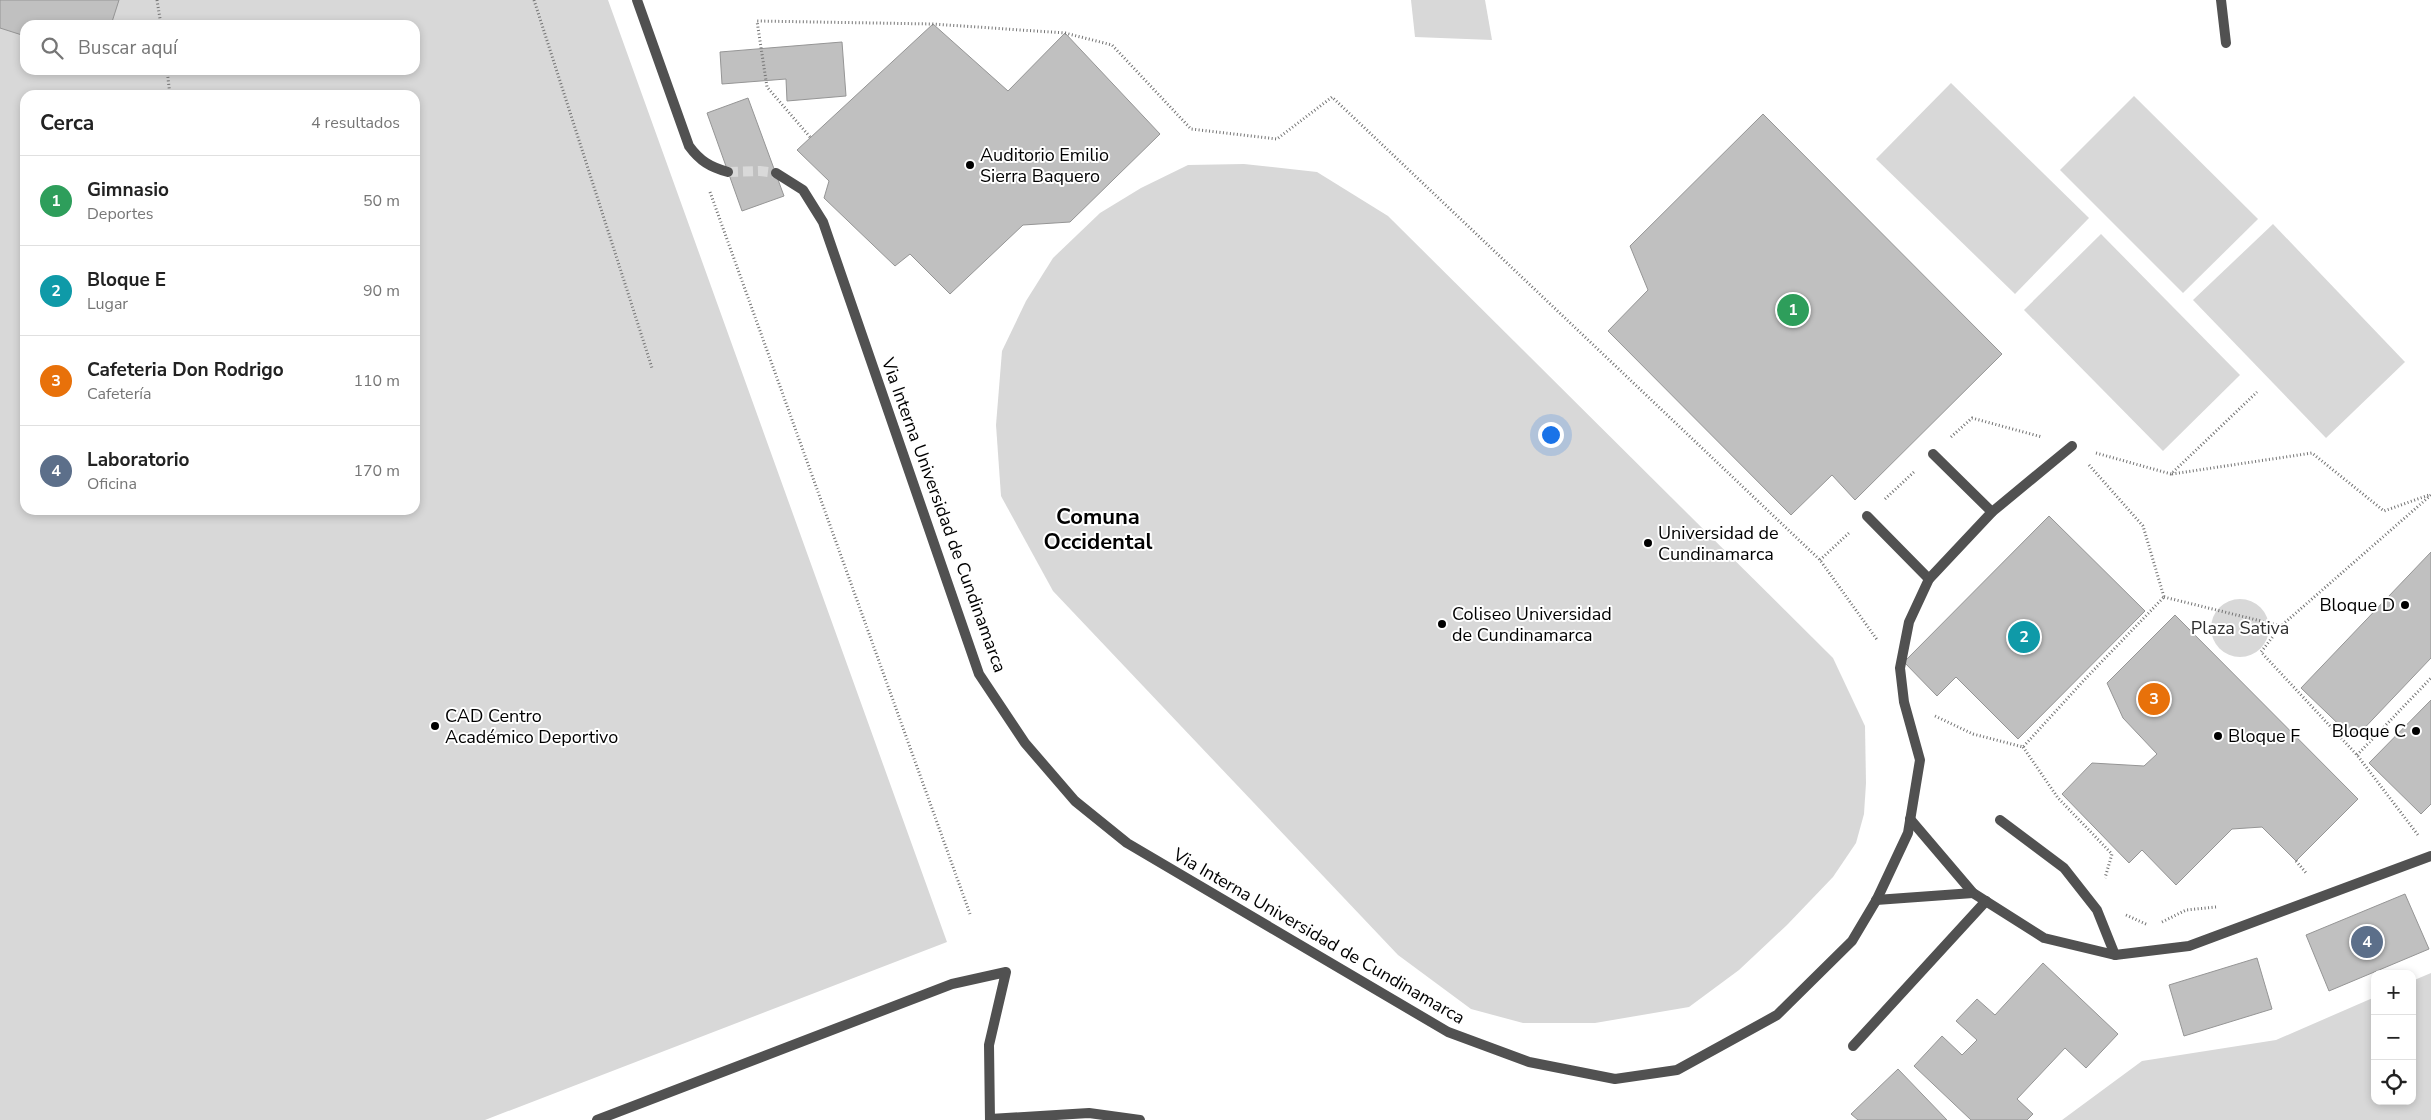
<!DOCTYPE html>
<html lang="es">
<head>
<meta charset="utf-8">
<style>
	:root { --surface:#fff; --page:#f2f2f2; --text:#222; --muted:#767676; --line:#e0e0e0; --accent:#111827 }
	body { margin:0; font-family:"Nunito Sans",sans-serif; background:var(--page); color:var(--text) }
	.controls { position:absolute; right:15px; bottom:15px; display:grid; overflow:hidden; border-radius:10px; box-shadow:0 2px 8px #0003 }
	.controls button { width:45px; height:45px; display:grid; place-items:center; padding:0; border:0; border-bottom:1px solid var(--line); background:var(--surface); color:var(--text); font:25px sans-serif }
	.you { position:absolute; left:1550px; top:434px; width:18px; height:18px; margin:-12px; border:4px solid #fff; border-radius:50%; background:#1a73e8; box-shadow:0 0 0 8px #1a73e833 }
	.badge { display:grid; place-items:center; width:32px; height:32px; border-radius:50%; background:var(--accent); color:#fff; font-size:16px; font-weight:700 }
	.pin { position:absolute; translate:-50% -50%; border:2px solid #fff; box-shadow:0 1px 5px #0006 }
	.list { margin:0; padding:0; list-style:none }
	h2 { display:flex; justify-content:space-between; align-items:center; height:65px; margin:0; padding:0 20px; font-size:21px }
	h2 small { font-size:16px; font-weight:400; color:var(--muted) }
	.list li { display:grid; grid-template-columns:32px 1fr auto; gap:15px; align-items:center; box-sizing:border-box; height:90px; padding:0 20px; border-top:1px solid var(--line) }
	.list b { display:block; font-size:19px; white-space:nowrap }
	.list p { margin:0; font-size:16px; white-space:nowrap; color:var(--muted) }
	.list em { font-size:16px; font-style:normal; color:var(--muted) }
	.icon { flex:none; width:28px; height:28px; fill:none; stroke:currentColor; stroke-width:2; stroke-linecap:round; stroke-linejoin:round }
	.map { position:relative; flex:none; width:2431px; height:1120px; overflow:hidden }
	.search { position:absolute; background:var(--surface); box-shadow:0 2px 8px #0003; left:20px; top:20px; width:400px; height:55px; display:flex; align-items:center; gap:12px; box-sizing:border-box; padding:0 18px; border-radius:15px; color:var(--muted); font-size:19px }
	.panel { position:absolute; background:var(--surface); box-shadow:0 2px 8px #0003; left:20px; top:90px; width:400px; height:425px; border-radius:15px }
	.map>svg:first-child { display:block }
	.green { fill:#d8d8d8; fill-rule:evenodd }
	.building { fill:#c0c0c0; stroke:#959595 }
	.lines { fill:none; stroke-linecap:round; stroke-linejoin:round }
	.street-tunnel { stroke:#d9d9d9; stroke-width:10; stroke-dasharray:10 5; stroke-linecap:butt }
	.path { stroke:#737373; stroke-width:3; stroke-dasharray:1 2.5; stroke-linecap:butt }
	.lane { stroke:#515151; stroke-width:10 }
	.street { stroke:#515151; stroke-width:10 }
	.poi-dot { fill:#000; stroke:#fff; stroke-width:2 }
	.labels { text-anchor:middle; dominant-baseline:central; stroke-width:4; stroke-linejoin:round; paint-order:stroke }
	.poi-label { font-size:18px; fill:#000; stroke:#fff; text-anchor:start }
	.street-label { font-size:18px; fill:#000; stroke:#fff }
	.park-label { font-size:18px; fill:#2f2f2f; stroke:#fff }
	.district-label { font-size:22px; font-weight:bold; fill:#000; stroke:#fff }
</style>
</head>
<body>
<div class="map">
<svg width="2431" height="1120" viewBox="0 0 2431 1120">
	<rect width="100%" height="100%" fill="#fff"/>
	<g class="green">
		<path d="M0,0H608L947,942L485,1120H0ZM25,25H415V70H25ZM25,95H415V510H25Z"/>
		<path d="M1411,0H1485L1492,40L1415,37Z"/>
		<path d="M1951,83L2089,218L2015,294L1876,159Z"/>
		<path d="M2134,96L2258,219L2183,293L2060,170Z"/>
		<path d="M1244,164L1317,172L1388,216L1833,658L1865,726L1866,783L1864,814L1856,843L1833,877L1787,925L1739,970L1689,1007L1595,1023H1523L1471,1009L1398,955L1053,591L1001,496L996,425L1002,351L1026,301L1053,258L1100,213L1141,188L1188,165Z"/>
		<path d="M2273,224L2405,362L2326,438L2193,300Z"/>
		<path d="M2101,234L2240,375L2163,451L2024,310Z"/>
		<circle cx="2240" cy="628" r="29"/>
		<path d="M2431,973V1120H2062L2142,1061L2276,1040L2375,997V1101H2412V981Z"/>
	</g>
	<g class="building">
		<path d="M0,0H119L111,25H25V36L0,28Z"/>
		<path d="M933,24L1008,91L1065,33L1160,134L1070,222L1023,225L950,294L910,254L895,266L824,198L829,181L797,150Z"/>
		<path d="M842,42L846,96L787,101L786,79L722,84L720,52Z"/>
		<path d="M748,98L784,196L742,211L707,113Z"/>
		<path d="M1763,114L2002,354L1855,500L1832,475L1791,515L1608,331L1648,290L1630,246Z"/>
		<path d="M2049,516L2145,611L2018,739L1956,677L1937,696L1904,662Z"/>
		<path d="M2431,552V658L2354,739L2301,688Z"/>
		<path d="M2175,615L2358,799L2296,861L2262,827L2232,829L2176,885L2142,850L2129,863L2062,794L2092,763L2144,766L2157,754L2123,718L2107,683Z"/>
		<path d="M2431,700V804L2421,814L2369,763Z"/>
		<path d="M2405,894L2429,949L2329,991L2306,935Z"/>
		<path d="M2257,958L2272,1009L2184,1036L2169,985Z"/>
		<path d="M2043,963L2118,1034L2086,1068L2065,1048L2017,1099L2033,1114L2027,1120H1971L1914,1066L1942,1036L1962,1055L1977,1040L1956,1021L1977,999L1995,1015Z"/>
		<path d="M1898,1069L1947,1120H1858L1851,1114Z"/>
	</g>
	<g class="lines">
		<path class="street-tunnel" d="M728,172L760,171L776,173"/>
		<g class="path">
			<path d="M157,0L161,25"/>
			<path d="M534,0L652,368"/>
			<path d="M167,70L170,95"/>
			<path d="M810,137L767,87L757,21L933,24L1065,33L1112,45L1191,129L1277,139L1332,97L1820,560L1878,641"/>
			<path d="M710,192L970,914"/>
			<path d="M1951,437L1972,418L2042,437"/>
			<path d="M2096,453L2171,474L2257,392"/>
			<path d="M2089,465L2143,526L2164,597"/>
			<path d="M2172,474L2312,453L2384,511L2429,495"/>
			<path d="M1885,499L1915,471"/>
			<path d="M1820,560L1850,532"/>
			<path d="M2164,597L2281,626L2431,495"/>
			<path d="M2281,626L2261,652L2357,755L2418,835"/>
			<path d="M1935,716L1973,734L2023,747L2087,677L2164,597"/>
			<path d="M2023,747L2058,798L2112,854L2105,878"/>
			<path d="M2357,755L2431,678"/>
			<path d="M2296,861L2307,874"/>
			<path d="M2126,915L2148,925"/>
			<path d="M2162,922L2186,910L2216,907"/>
		</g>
		<g class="lane">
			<path d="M1933,454L1992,512"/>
			<path d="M1867,516L1929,579"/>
			<path d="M2000,820L2064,868L2097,910L2115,955"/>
			<path d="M1853,1046L1986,901"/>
		</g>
		<g class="street">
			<path d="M637,0L689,146C700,161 710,167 728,172"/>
			<path d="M2221,0L2226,43"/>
			<path d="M776,173L803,190L823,222L979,674L1025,743L1075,801L1127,843L1448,1032L1529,1062L1615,1079L1677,1070L1777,1015L1852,941L1877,899L1908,833L1920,760L1904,702L1900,668L1909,622L1929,579L1992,512L2072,446"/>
			<path d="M1910,819L1973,893L2044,938L2115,955L2189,946L2431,856"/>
			<path d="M1876,900L1973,893"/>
			<path d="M990,1119L1089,1113L1140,1120"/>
			<path d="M597,1120L952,984L1006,972L989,1045L990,1120"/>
		</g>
	</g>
	<g class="poi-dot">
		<circle cx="970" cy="165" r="5"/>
		<circle cx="1648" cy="543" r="5"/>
		<circle cx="2405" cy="605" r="5"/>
		<circle cx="1442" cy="624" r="5"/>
		<circle cx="435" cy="726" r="5"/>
		<circle cx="2416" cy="731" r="5"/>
		<circle cx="2218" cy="736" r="5"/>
	</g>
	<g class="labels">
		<g class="poi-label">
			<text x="980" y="155">Auditorio Emilio<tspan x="980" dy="21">Sierra Baquero</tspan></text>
			<text x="1658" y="533">Universidad de<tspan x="1658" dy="21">Cundinamarca</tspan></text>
			<text x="2395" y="605" text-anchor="end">Bloque D</text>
			<text x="1452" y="614">Coliseo Universidad<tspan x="1452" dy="21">de Cundinamarca</tspan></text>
			<text x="445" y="716">CAD Centro<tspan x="445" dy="21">Académico Deportivo</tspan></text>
			<text x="2406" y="731" text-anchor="end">Bloque C</text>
			<text x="2228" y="736">Bloque F</text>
		</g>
		<g class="street-label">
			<text transform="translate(944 515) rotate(70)">Via Interna Universidad de Cundinamarca</text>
			<text transform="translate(1319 936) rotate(30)">Via Interna Universidad de Cundinamarca</text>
		</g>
		<g class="park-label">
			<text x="2240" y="628">Plaza Sativa</text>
		</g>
		<g class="district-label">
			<text x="1098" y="517">Comuna<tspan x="1098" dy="25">Occidental</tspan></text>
		</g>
	</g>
</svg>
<div class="controls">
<button>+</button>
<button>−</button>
<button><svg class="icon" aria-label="locate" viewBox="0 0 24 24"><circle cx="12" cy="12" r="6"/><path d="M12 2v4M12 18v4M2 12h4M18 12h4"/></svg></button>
</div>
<div class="you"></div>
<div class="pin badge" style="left:1793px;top:310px;background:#2e9e5b">1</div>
<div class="pin badge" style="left:2024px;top:637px;background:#0f9aa8">2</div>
<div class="pin badge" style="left:2154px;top:699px;background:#e8710a">3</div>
<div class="pin badge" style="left:2367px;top:942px;background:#5c6f8a">4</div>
<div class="search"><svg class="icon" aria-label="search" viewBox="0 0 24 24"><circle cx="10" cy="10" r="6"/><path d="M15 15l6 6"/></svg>Buscar aquí</div>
<section class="panel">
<h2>Cerca<small>4 resultados</small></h2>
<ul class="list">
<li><span class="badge" style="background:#2e9e5b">1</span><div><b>Gimnasio</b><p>Deportes</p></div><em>50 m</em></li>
<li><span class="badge" style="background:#0f9aa8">2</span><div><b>Bloque E</b><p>Lugar</p></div><em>90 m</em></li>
<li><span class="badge" style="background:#e8710a">3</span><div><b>Cafeteria Don Rodrigo</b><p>Cafetería</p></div><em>110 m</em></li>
<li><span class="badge" style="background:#5c6f8a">4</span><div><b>Laboratorio</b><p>Oficina</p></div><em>170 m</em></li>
</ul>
</section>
</div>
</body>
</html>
